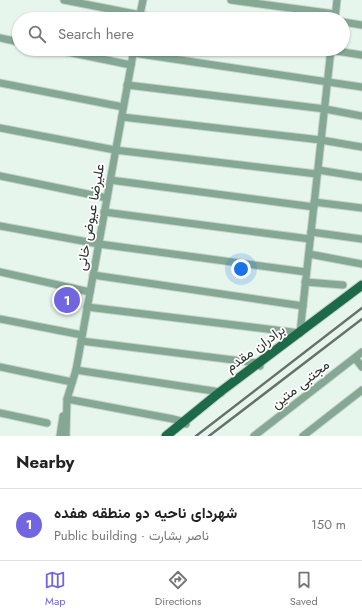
<!DOCTYPE html>
<html lang="en">
<head>
<meta charset="utf-8">
<style>
	:root { --surface:#fff; --page:#f6f6f6; --text:#222; --muted:#767676; --line:#e0e0e0; --accent:#7166e0 }
	body { margin:0; font-family:Jost,Vazirmatn,sans-serif; background:var(--page); color:var(--text) }
	.you { position:absolute; left:241px; top:269px; width:14px; height:14px; margin:-10px; border:3px solid #fff; border-radius:50%; background:#1a73e8; box-shadow:0 0 0 6px #1a73e833 }
	.badge { display:grid; place-items:center; width:26px; height:26px; border-radius:50%; background:var(--accent); color:#fff; font-size:13px; font-weight:700 }
	.pin { position:absolute; translate:-50% -50%; border:2px solid #fff; box-shadow:0 1px 4px #0006 }
	.list { margin:0; padding:0; list-style:none }
	h2 { display:flex; justify-content:space-between; align-items:center; height:52px; margin:0; padding:0 16px; font-size:17px }
	h2 small { font-size:13px; font-weight:400; color:var(--muted) }
	.list li { display:grid; grid-template-columns:26px 1fr auto; gap:12px; align-items:center; box-sizing:border-box; height:72px; padding:0 16px; border-top:1px solid var(--line) }
	.list b { display:block; font-size:15px; white-space:nowrap }
	.list p { margin:0; font-size:13px; white-space:nowrap; color:var(--muted) }
	.list em { font-size:13px; font-style:normal; color:var(--muted) }
	.icon { flex:none; width:22px; height:22px; fill:none; stroke:currentColor; stroke-width:2; stroke-linecap:round; stroke-linejoin:round }
	.map { position:relative; flex:none; width:362px; height:436px; overflow:hidden }
	.search { position:absolute; background:var(--surface); box-shadow:0 1px 3px #0004; left:12px; right:12px; top:12px; height:44px; display:flex; align-items:center; gap:10px; box-sizing:border-box; padding:0 14px; border-radius:22px; color:var(--muted); font-size:15px }
	.sheet { height:124px; background:var(--surface) }
	nav { display:flex; justify-content:space-around; align-items:center; box-sizing:border-box; height:56px; border-top:1px solid var(--line); background:var(--surface); font-size:11px; color:var(--muted) }
	nav a { display:grid; justify-items:center; gap:2px }
	nav .on { color:var(--accent) }
	.map>svg:first-child { display:block }
	.lines { fill:none; stroke-linecap:round; stroke-linejoin:round }
	.minor-casing { stroke:#c6d3cb; stroke-width:9 }
	.major-casing { stroke:#c6d3cb; stroke-width:11 }
	.minor { stroke:#84a894; stroke-width:7 }
	.major { stroke:#1d6a49; stroke-width:9 }
	.rail { stroke:#68706b; stroke-width:2.5 }
	.labels { text-anchor:middle; dominant-baseline:central; stroke-width:3.5; stroke-linejoin:round; paint-order:stroke }
	.street-label { font-size:14px; fill:#2e3330; stroke:#fff }
</style>
</head>
<body>
<div class="map">
<svg width="362" height="436" viewBox="0 0 362 436">
	<rect width="100%" height="100%" fill="#e7f6ed"/>
	<g class="lines">
		<g class="minor-casing">
			<g id="minor">
				<path d="M64,0L161,19"/>
				<path d="M231,0L335,14"/>
				<path d="M335,18L337,0"/>
				<path d="M139,19L143,0"/>
				<path d="M343,22L362,25"/>
				<path d="M0,38L19,42"/>
				<path d="M53,49L131,65"/>
				<path d="M323,49L362,55"/>
				<path d="M133,53L362,87"/>
				<path d="M0,83L123,107"/>
				<path d="M127,85L325,109L362,116"/>
				<path d="M122,117L321,140L362,147"/>
				<path d="M0,128L115,150L317,174"/>
				<path d="M318,170L362,177"/>
				<path d="M0,176L107,198"/>
				<path d="M110,180L314,207"/>
				<path d="M314,202L362,208"/>
				<path d="M104,212L310,239"/>
				<path d="M0,226L99,244L306,272"/>
				<path d="M311,232L362,239"/>
				<path d="M309,254L362,264"/>
				<path d="M0,272L90,292"/>
				<path d="M93,275L303,306"/>
				<path d="M305,282L343,285"/>
				<path d="M87,307L300,333"/>
				<path d="M0,319L82,335"/>
				<path d="M300,333L331,49"/>
				<path d="M81,341L258,363L260,366"/>
				<path d="M355,358L362,367"/>
				<path d="M0,367L72,382"/>
				<path d="M76,370L220,392L221,393"/>
				<path d="M67,399L173,419L184,422L186,424"/>
				<path d="M0,413L47,423"/>
				<path d="M60,436L63,416"/>
				<path d="M66,436L67,399L76,370L134,49"/>
				<path d="M254,436L362,352"/>
				<path d="M303,436L362,390"/>
			</g>
		</g>
		<g class="major-casing">
			<path id="major" d="M166,436L220,392L362,285"/>
		</g>
		<use href="#minor" class="minor"/>
		<use href="#major" class="major"/>
		<g class="rail">
			<path d="M196,436L362,308"/>
			<path d="M209,436L362,319"/>
		</g>
	</g>
	<g class="labels">
		<g class="street-label">
			<text transform="translate(90 217) rotate(-80)">علیرضا عیوض خانی</text>
			<text transform="translate(255 348) rotate(-36)">برادران مقدم</text>
			<text transform="translate(300 384) rotate(-38)">مجتبی متین</text>
		</g>
	</g>
</svg>
<div class="you"></div>
<div class="pin badge" style="left:67px;top:300px">1</div>
<div class="search"><svg class="icon" aria-label="search" viewBox="0 0 24 24"><circle cx="10" cy="10" r="6"/><path d="M15 15l6 6"/></svg>Search here</div>
</div>
<section class="sheet">
<h2>Nearby<small></small></h2>
<ul class="list">
<li><span class="badge">1</span><div><b>شهردای ناحیه دو منطقه هفده</b><p>Public building · ناصر بشارت</p></div><em>150 m</em></li>
</ul>
</section>
<nav>
<a class="on"><svg class="icon" aria-label="map" viewBox="0 0 24 24"><path d="M3 6l6-2 6 2 6-2v14l-6 2-6-2-6 2zM9 4v14M15 6v14"/></svg>Map</a>
<a><svg class="icon" aria-label="directions" viewBox="0 0 24 24"><path d="M12 3l9 9-9 9-9-9zM9 14v-3h6M13 9l2 2-2 2"/></svg>Directions</a>
<a><svg class="icon" aria-label="saved" viewBox="0 0 24 24"><path d="M7 4h10v16l-5-4-5 4z"/></svg>Saved</a>
</nav>
</body>
</html>
